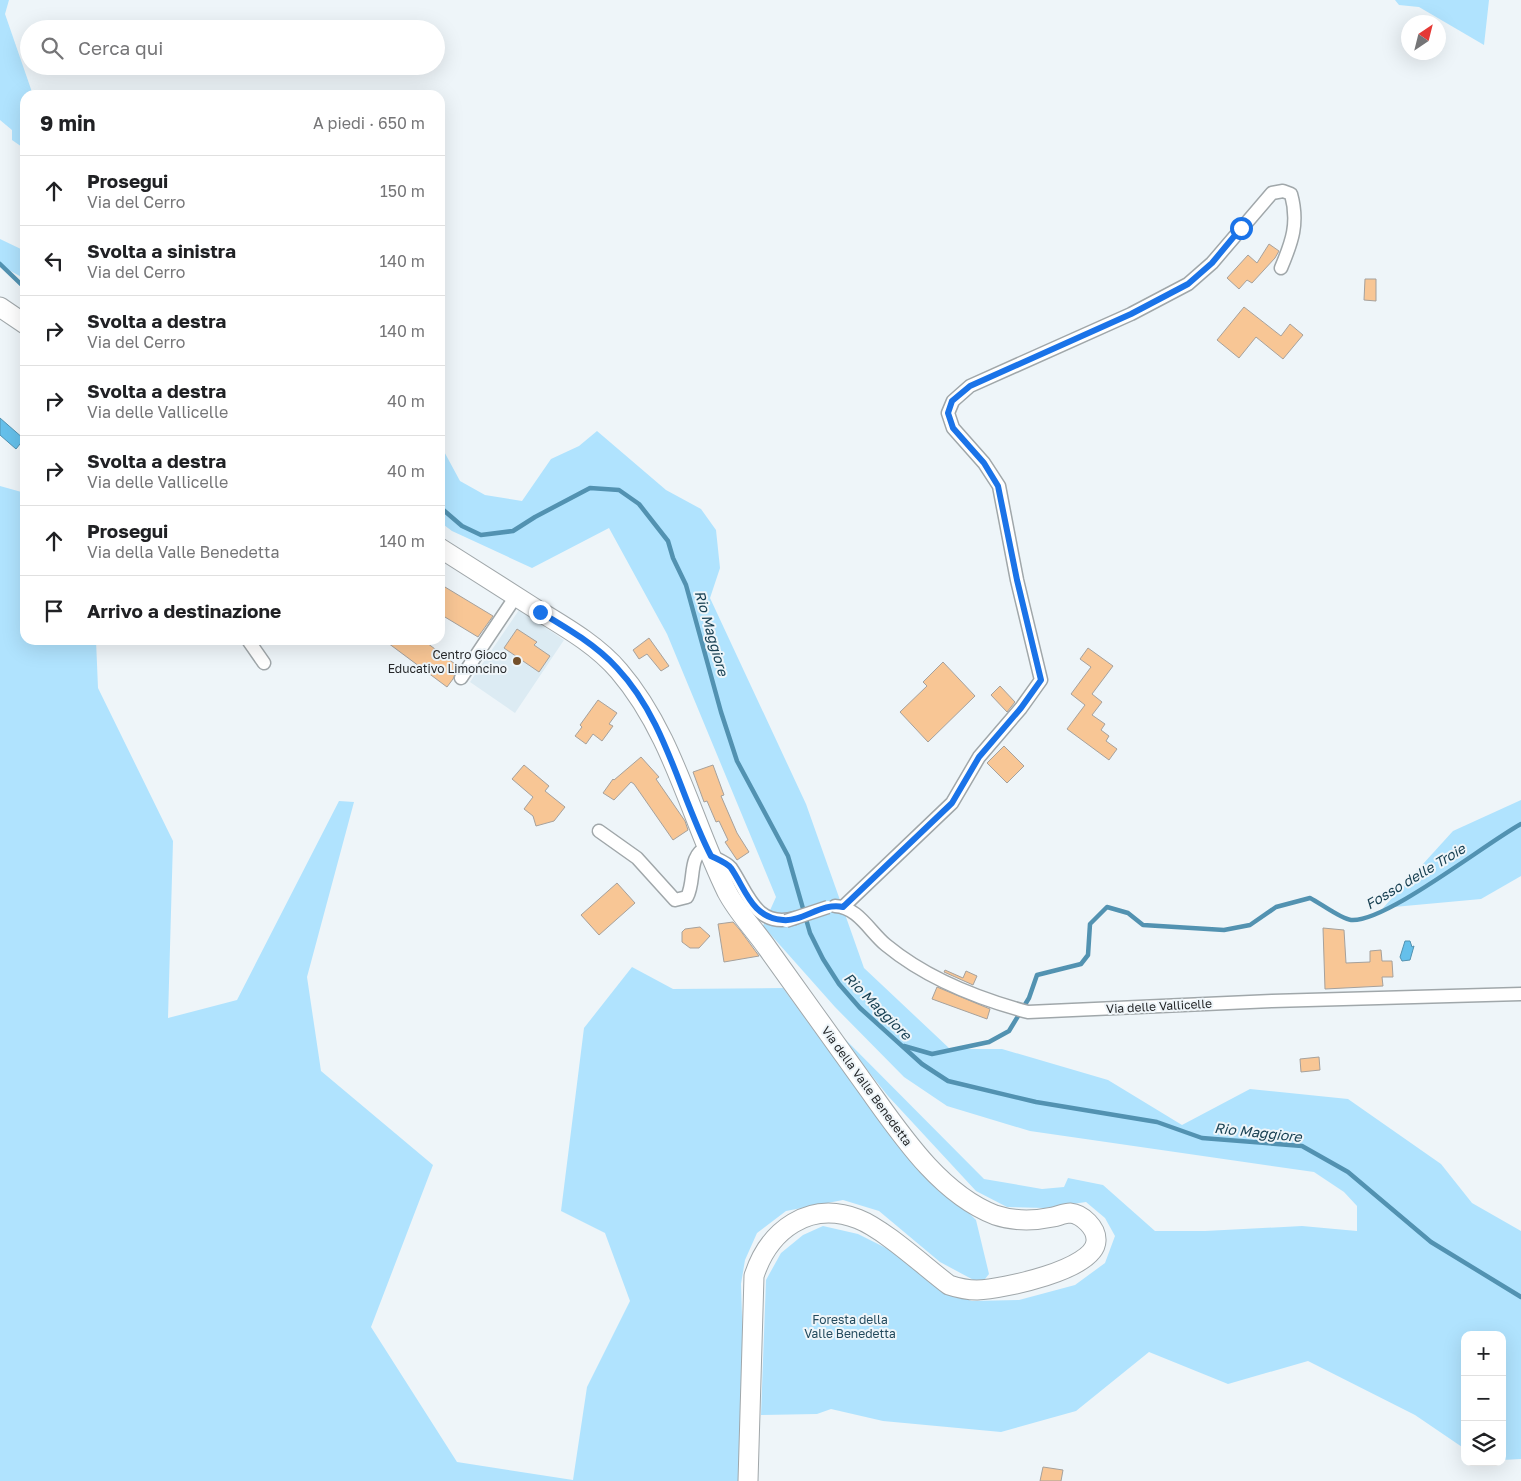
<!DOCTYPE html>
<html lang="it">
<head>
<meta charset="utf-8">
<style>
	:root { --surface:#fff; --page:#f6f6f6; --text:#202124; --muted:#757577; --line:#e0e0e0 }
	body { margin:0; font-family:"Golos Text",sans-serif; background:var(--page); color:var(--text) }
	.controls { position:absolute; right:15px; bottom:15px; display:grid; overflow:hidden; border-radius:10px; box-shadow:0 5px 20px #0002 }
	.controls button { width:45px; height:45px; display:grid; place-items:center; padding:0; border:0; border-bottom:1px solid var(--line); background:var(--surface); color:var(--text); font:25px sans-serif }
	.compass { position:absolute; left:1401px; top:15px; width:45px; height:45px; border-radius:50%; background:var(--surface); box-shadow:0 5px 20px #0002; rotate:35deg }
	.stop { position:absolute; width:15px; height:15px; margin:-11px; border:4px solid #1a73e8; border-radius:50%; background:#fff }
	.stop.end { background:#1a73e8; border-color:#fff; box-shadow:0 1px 5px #0008 }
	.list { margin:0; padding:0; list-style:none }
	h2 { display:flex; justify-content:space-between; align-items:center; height:65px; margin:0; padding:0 20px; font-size:21px }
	h2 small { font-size:16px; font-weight:400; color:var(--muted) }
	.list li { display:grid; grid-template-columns:32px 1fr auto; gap:15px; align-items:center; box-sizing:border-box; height:70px; padding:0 20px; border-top:1px solid var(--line) }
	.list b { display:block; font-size:19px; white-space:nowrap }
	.list p { margin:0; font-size:16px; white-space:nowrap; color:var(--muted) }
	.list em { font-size:16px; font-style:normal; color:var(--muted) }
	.icon { flex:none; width:28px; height:28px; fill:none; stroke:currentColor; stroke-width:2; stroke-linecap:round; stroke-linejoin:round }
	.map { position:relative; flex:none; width:1521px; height:1481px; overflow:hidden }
	.search { position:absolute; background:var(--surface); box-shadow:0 5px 20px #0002; left:20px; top:20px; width:425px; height:55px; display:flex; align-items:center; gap:12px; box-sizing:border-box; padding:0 18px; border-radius:28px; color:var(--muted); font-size:19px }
	.panel { position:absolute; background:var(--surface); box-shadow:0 5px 20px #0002; left:20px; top:90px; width:425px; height:555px; border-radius:15px }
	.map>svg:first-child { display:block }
	.built { fill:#dcebf3 }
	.green { fill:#b0e3fe }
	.water { fill:#65c0eb; stroke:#5292b1 }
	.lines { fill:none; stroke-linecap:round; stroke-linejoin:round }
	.stream { stroke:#5292b1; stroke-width:4.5 }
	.building { fill:#f8c695; stroke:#a6a19c }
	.minor-casing { stroke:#a0a7aa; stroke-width:15 }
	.secondary-casing { stroke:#a0a7aa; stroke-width:21 }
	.minor { stroke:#fff; stroke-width:12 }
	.secondary { stroke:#fff; stroke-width:19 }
	.minor-bridge-casing { stroke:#a0a7aa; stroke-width:15; stroke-linecap:butt }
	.minor-bridge { stroke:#fff; stroke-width:12 }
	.route { stroke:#1a73e8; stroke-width:6 }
	.poi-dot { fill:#734f29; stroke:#eef5f9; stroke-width:2 }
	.labels { text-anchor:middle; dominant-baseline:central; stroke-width:4; stroke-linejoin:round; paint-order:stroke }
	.poi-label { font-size:12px; fill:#252729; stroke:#eef5f9; text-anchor:end }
	.street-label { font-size:12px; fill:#252729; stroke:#eef5f9 }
	.park-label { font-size:12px; fill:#234a5d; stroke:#eef5f9 }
	.water-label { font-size:14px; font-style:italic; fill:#184052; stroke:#eef5f9 }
</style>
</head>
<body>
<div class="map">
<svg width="1521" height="1481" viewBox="0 0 1521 1481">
	<rect width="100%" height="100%" fill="#eef5f9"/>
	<path class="built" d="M519,610L564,640L515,713L470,682Z"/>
	<g class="green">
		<path d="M0,0H9L5,14L33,95H25V149L12,140V130L0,120Z"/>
		<path d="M1395,0H1489L1484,45L1419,7L1399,5Z"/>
		<path d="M0,239L25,251V279L0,265Z"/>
		<path d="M597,431L666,490L701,509L716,530L720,568L710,598L806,804L864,968L950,1049H1002L1108,1080L1182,1125L1250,1089L1348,1099L1441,1164L1472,1203L1521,1231V1459L1502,1460V1335H1465V1449L1415,1415L1308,1361L1228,1384L1149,1352L1076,1411L1001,1432L883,1421L831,1409L817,1414L761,1415L766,1280L781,1253L803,1235L823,1226L858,1234L892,1251L943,1292L972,1301L1019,1300L1075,1285L1105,1263L1115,1236L1105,1218L1086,1202L1045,1208L1007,1207L976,1191L888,1096L831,1025L984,1179L1042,1189L1064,1187L1068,1178L1103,1185L1155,1231H1205L1302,1226L1357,1231V1206L1344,1192L1314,1172L1030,1131L947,1106L904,1077L835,1007L763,926L776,897L667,634L609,528L532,568L452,531L440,522V444L460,481L485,495L522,501L551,459L579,446Z"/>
		<path d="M0,486L25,493V640H96L98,688L173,841L168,1018L237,1000L339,801L354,802L307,977L321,1071L433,1165L371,1327L457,1462L573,1480L587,1387L630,1301L605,1233L561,1211L584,1028L632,967L673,989L783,988L826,1047L871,1100L911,1156L976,1220L989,1274L981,1284L940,1262L879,1211L843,1200L786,1211L757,1233L745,1260L741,1284L744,1383L742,1481H0Z"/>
		<path d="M1521,800V876L1481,899L1383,908L1453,831Z"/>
	</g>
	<g class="water">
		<path d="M0,418L24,439L16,449L0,435Z"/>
		<path d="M1405,941H1410L1412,947L1414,946L1410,960L1402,961L1400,957Z"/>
	</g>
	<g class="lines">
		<g class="stream">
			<path d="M0,264L25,288"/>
			<path d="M440,507L462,526L481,535L513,531L535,517L590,488L619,490L639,504L668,541L673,558L686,585L721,712L737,761L788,856L810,933L823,959L839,984L860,1008L922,1064L948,1081L1036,1102L1157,1122L1202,1138L1302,1146L1348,1172L1431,1242L1521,1297"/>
			<path d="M904,1046L932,1054L989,1042L1009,1031L1029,998L1037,975L1081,964L1088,955L1090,924L1107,907L1128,913L1143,925L1224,930L1250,925L1276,907L1310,898C1320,903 1341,919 1351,920C1385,923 1486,843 1521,824"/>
		</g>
	</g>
	<g class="building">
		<path d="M1269,244L1279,251L1275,258L1252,283L1247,280L1239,289L1227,278L1248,255L1257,263Z"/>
		<path d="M1365,279H1376V301L1364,300Z"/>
		<path d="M1244,307L1281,336L1290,324L1303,335L1283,359L1256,337L1239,358L1217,340Z"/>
		<path d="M440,584L493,616L478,637L440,614Z"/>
		<path d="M517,629L537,642L534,645L550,656L539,672L504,648Z"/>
		<path d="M649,638L669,666L661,671L647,654L639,659L633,650Z"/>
		<path d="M384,640H423L459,667L453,679L447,687Z"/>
		<path d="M1088,648L1113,666L1092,694L1102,702L1092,715L1105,724L1101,730L1109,736L1106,741L1117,749L1109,760L1067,729L1085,705L1071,694L1091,667L1080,659Z"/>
		<path d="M943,662L975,696L928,742L900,712L927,686L923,682Z"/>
		<path d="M1000,686L1015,702L1007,712L991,695Z"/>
		<path d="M598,700L617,713L609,724L613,726L602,741L593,734L586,744L575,736L582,727L580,725Z"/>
		<path d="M1004,746L1024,766L1007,783L987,763Z"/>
		<path d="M641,757L659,777L656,779L685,821L688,830L673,840L634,784L631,782L614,800L603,793L613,779L614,780Z"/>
		<path d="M524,765L549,786L545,791L565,807L554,821L536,826L533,816L524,809L533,797L512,779Z"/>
		<path d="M713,765L724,795L721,796L737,833L749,852L737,860L725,842L728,840L719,821L716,822L707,801L704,802L693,772Z"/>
		<path d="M617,883L635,903L599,935L581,915Z"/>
		<path d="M733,922L740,930L759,956L724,962L718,924Z"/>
		<path d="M700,927L710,936L699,948H690L682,942V932L685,929Z"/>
		<path d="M1323,928L1344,930L1346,963L1370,962V951L1381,950L1382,961H1392L1393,977H1382L1383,986L1325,989Z"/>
		<path d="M945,970L963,978L966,971L977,976L973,985L944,972Z"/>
		<path d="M937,987L990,1009L987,1019L932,999Z"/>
		<path d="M1319,1057L1320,1070L1301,1072L1300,1059Z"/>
		<path d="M1043,1467L1063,1470L1061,1481H1040Z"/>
	</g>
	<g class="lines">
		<g class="minor-casing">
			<g id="minor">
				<path d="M248,640L264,663"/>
				<path d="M461,678L516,596"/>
				<path d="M599,831L637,858L675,900L687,897C696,880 687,856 707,847"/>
				<path d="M711,856C717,859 727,863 731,868C748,893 756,929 795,918"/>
				<path d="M835,906C858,907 870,932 886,945C926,978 979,999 1028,1012L1272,1001L1521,994"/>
				<path d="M843,907L952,803L979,757L1021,708L1041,680L1017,580L999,486L984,463L953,428L948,413L953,401L970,386L1131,314L1188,284L1212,263L1272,193L1283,191L1291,194C1299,223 1292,242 1281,268"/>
			</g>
		</g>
		<g class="secondary-casing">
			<g id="secondary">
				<path d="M0,307L25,324"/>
				<path d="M440,548C473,569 506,590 539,611C567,628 598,646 619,671C673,734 691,819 727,892C738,913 755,930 768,949C800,994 832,1038 864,1083C898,1130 938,1193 995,1215C1013,1221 1034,1221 1053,1217C1058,1216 1065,1213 1070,1213C1082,1214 1097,1228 1096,1241C1095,1270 1002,1289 977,1290C967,1290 958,1288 949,1285C925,1267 884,1229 858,1219C809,1200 769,1230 754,1276L748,1481"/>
			</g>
		</g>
		<use href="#minor" class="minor"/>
		<use href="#secondary" class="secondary"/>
		<g class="minor-bridge-casing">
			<path id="minor-bridge" d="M786,921L828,907"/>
		</g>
		<use href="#minor-bridge" class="minor-bridge"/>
	</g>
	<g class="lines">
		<path class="route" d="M540,612C567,628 596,645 617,668C666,720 679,794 711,856C717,859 727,863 731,868C746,890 752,918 783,920C803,922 822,902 843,907L952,803L979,757L1021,708L1041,680L1017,580L998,486L984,463L953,428L948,413L952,401L970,386L1131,314L1188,284L1212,263L1241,228"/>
	</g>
	<circle class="poi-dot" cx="517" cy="661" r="5"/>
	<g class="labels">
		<g class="poi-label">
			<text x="507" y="654">Centro Gioco<tspan x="507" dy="14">Educativo Limoncino</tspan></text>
		</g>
		<g class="street-label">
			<text transform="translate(1159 1006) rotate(-3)">Via delle Vallicelle</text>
			<text transform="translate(867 1086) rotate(54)">Via della Valle Benedetta</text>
		</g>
		<g class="park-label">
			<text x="850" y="1319">Foresta della<tspan x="850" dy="14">Valle Benedetta</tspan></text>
		</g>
		<g class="water-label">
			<text transform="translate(712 633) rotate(74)">Rio Maggiore</text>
			<text transform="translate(1415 876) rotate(-31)">Fosso delle Troie</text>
			<text transform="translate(878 1006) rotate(45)">Rio Maggiore</text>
			<text transform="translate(1258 1132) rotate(6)">Rio Maggiore</text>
		</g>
	</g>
</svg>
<div class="controls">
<button>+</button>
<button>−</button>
<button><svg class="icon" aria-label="layers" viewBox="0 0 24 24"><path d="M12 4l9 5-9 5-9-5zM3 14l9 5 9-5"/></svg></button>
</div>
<svg class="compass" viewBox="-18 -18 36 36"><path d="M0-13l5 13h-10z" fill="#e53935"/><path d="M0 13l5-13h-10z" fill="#757577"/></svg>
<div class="stop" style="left:1241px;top:228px"></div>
<div class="stop end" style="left:540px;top:612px"></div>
<div class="search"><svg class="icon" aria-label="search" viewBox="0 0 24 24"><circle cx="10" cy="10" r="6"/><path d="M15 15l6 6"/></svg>Cerca qui</div>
<section class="panel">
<h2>9 min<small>A piedi · 650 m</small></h2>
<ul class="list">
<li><svg class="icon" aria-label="ahead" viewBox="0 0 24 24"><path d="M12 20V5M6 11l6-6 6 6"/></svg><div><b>Prosegui</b><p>Via del Cerro</p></div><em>150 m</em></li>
<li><svg class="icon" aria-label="left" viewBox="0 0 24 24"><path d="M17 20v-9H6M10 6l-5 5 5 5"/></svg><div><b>Svolta a sinistra</b><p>Via del Cerro</p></div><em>140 m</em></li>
<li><svg class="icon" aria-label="right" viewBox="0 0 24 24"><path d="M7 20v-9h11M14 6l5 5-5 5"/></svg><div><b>Svolta a destra</b><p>Via del Cerro</p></div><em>140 m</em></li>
<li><svg class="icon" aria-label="right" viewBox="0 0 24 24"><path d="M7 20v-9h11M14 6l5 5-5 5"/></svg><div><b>Svolta a destra</b><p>Via delle Vallicelle</p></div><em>40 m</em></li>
<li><svg class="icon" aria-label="right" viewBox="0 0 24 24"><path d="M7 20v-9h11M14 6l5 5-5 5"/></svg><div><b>Svolta a destra</b><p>Via delle Vallicelle</p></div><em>40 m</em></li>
<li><svg class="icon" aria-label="ahead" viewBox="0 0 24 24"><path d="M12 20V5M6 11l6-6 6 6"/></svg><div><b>Prosegui</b><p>Via della Valle Benedetta</p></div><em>140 m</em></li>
<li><svg class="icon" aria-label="arrive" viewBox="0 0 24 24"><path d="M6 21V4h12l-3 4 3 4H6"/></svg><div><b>Arrivo a destinazione</b></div></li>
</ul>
</section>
</div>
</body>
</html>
